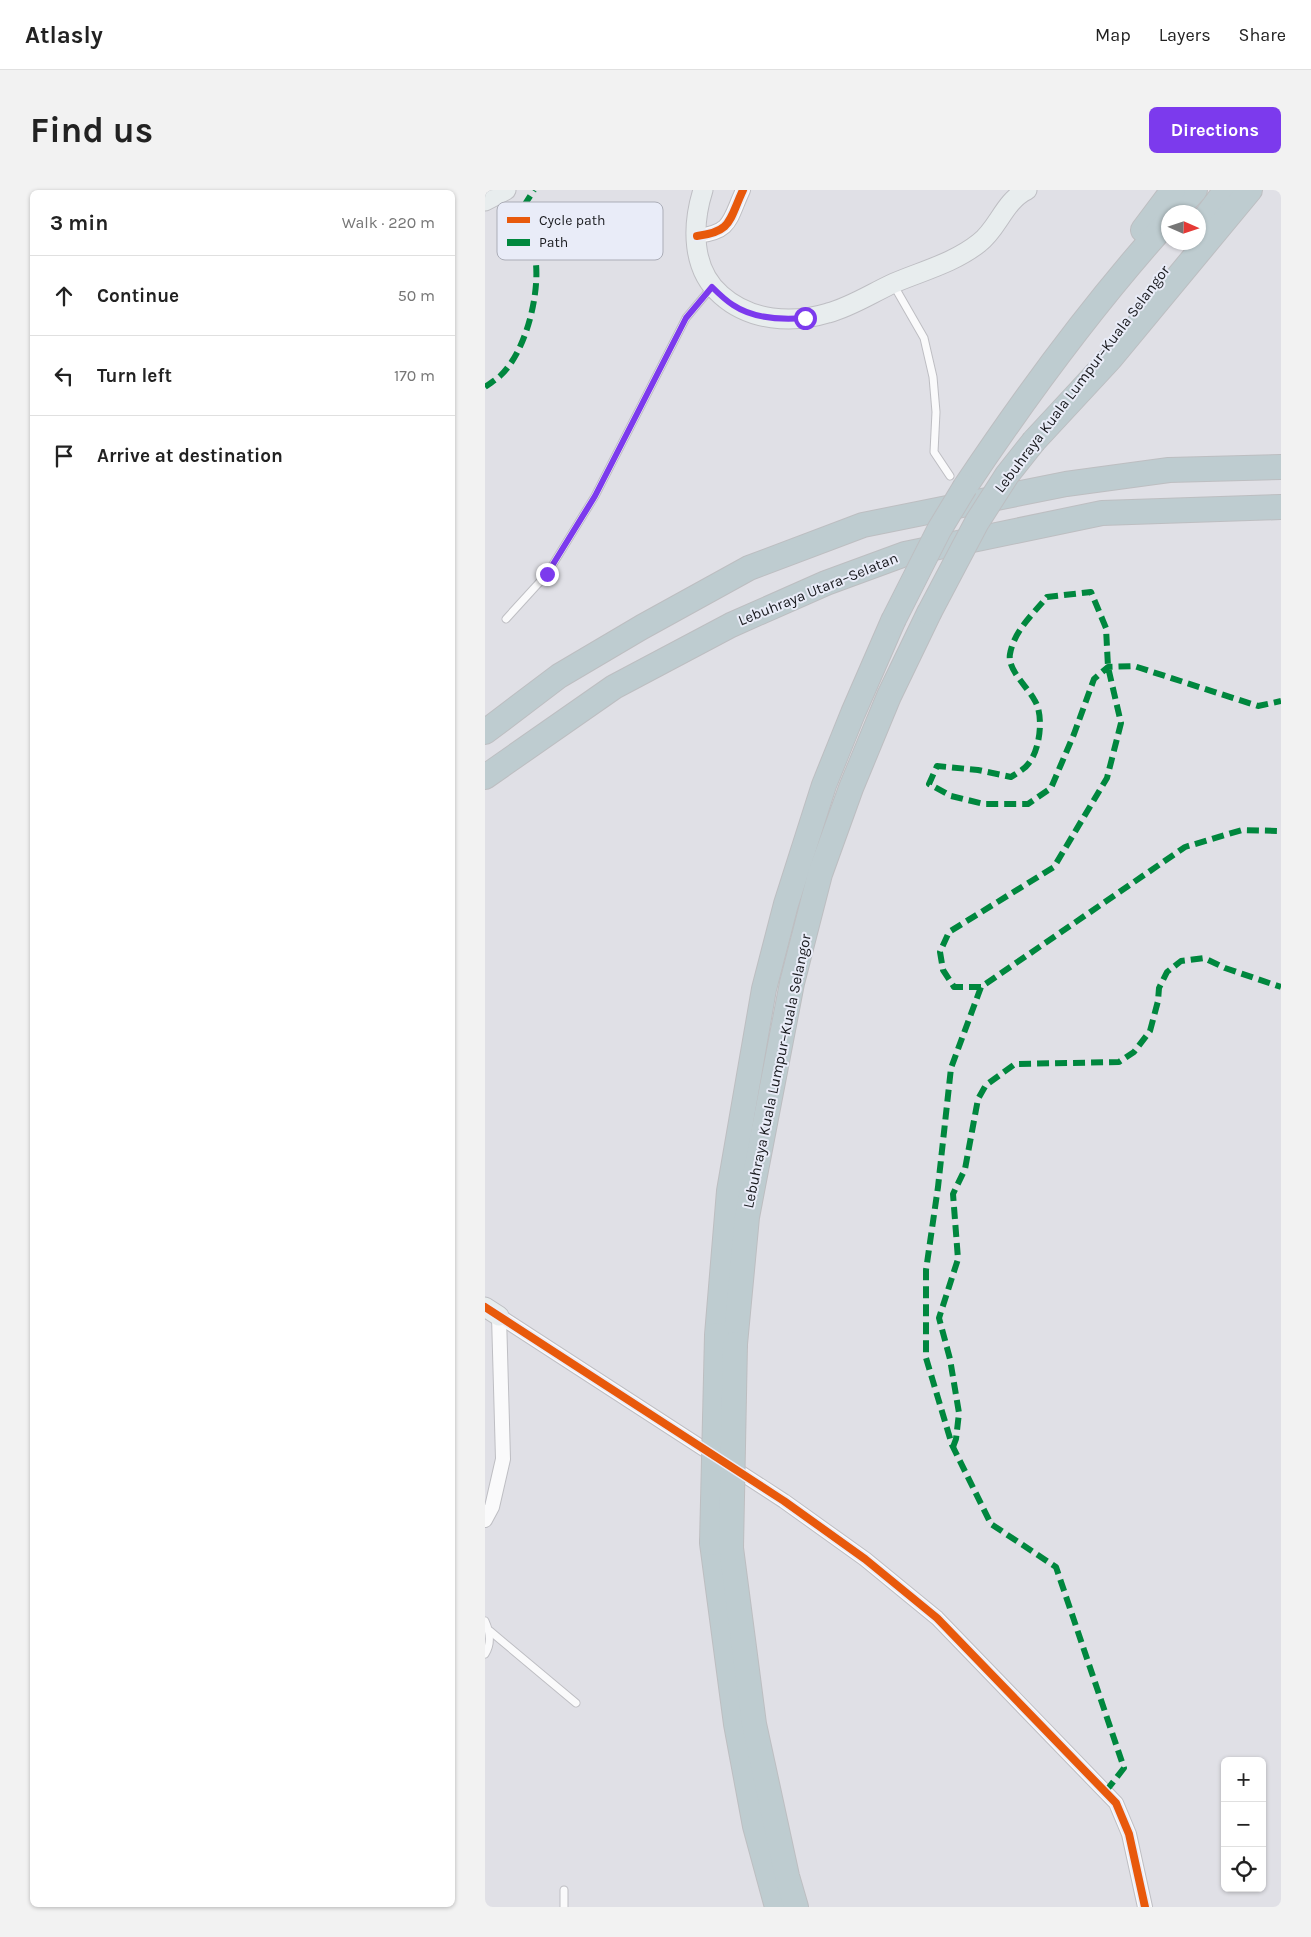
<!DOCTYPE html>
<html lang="en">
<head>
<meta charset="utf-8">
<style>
	:root { --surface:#fff; --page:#f2f2f2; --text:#222; --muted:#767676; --line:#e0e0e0; --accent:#7c3aed }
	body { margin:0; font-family:Karla,sans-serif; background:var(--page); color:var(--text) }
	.controls { position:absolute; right:15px; bottom:15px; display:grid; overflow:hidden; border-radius:8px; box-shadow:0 1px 4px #0004 }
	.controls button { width:45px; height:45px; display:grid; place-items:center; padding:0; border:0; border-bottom:1px solid var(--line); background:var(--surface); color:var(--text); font:25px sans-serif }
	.compass { position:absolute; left:676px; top:15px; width:45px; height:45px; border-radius:50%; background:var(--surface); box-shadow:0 1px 4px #0004; rotate:93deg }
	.stop { position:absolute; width:15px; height:15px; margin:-11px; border:4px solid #7c3aed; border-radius:50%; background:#fff }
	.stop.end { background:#7c3aed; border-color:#fff; box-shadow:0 1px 5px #0008 }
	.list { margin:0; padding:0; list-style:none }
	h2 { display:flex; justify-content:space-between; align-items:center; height:65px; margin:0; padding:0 20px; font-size:21px }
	h2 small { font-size:16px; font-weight:400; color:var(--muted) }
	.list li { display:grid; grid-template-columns:32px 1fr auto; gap:15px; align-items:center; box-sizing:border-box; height:80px; padding:0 20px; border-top:1px solid var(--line) }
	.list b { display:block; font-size:19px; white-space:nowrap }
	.list em { font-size:16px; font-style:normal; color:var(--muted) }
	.icon { flex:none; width:28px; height:28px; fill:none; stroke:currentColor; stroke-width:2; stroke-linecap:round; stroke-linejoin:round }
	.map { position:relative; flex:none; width:796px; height:1717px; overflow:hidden; border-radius:8px }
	header { display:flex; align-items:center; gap:30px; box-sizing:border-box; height:70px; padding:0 25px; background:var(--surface); border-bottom:1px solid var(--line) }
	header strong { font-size:24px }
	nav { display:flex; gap:28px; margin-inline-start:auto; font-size:18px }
	.intro { display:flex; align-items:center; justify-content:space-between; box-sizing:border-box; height:120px; padding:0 30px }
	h1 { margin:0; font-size:35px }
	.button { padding:12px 22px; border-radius:8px; background:var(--accent); color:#fff; font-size:18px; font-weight:700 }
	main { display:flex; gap:30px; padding:0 30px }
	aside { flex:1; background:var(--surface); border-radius:8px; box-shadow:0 1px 4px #0004 }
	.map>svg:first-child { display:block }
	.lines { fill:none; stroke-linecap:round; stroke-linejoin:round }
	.lane-casing { stroke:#bebec3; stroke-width:9 }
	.street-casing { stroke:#bebec3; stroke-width:16 }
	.secondary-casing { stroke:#bebec3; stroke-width:21 }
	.highway-casing { stroke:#bdbec1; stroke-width:26 }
	.lane { stroke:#fafafb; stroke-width:7 }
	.street { stroke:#fafafb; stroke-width:14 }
	.secondary { stroke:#e8edee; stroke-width:19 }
	.highway { stroke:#beccd0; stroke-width:24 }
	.highway-bridge-casing { stroke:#bdbec1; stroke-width:26; stroke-linecap:butt }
	.highway-bridge { stroke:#beccd0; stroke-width:24 }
	.quiet { stroke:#00873e; stroke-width:6; stroke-dasharray:12 6; stroke-linecap:butt }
	.cycleway-casing { stroke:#e9ecf8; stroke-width:11 }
	.cycleway { stroke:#e8590c; stroke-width:8 }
	.route { stroke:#7c3aed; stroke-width:6 }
	.labels { text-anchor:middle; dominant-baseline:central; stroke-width:4; stroke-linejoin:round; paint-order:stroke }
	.street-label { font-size:15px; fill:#1a1b1f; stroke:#e9ecf8 }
	.key { fill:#e9ecf8; stroke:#abadb7; stroke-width:1 }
	.key-label { font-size:14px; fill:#1a1b1f }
</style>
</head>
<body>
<header>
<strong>Atlasly</strong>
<nav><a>Map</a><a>Layers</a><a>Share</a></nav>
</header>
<div class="intro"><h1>Find us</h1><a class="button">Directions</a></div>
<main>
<aside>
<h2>3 min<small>Walk · 220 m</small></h2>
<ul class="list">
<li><svg class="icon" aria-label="ahead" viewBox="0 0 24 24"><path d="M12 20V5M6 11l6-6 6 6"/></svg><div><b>Continue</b></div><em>50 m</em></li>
<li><svg class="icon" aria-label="left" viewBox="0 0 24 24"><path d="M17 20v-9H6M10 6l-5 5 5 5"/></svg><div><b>Turn left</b></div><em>170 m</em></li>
<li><svg class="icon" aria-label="arrive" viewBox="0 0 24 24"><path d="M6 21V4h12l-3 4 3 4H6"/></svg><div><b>Arrive at destination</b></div></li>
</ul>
</aside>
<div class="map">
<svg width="796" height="1717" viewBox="0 0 796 1717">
	<rect width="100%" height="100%" fill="#e0e0e6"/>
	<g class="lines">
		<g class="lane-casing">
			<g id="lane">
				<path d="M408,94L439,148L448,187L451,222L449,262L465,286"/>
				<path d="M21,429L62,384L110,306L201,128L227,97"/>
				<path d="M0,1431C5,1442 7,1453 0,1464"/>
				<path d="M5,1441L91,1513"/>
				<path d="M79,1717V1700"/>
			</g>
		</g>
		<g class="street-casing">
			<g id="street">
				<path d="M212,46C247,42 244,30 258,0"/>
				<path d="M14,1126L299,1311L380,1369L452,1428L631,1613L644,1644L660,1717"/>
				<path d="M0,1330L7,1317L18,1269L14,1126"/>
			</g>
		</g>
		<g class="secondary-casing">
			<g id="secondary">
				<path d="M218,0C207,35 206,79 236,105C265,131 307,134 343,123C366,117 387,103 409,93C437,81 469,73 494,53C513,39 519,11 542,0"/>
				<path d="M0,11L21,0"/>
				<path d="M0,1117L14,1126"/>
			</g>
		</g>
		<g class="highway-casing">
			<g id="highway">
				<path d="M690,22L710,0"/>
				<path d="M714,36L741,0"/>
				<path d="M658,40L688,0"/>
				<path d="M549,251L625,169L765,0"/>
				<path d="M480,297C542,204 609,113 684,30"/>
				<path d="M0,542L74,486L157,437L264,378L378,335L581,294L684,280L796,277"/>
				<path d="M0,587L129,497L246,435L341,393L420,364L617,323L796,317"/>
				<path d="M232,1145L244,1001L279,799L301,714L339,595L368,523L408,431"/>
				<path d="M250,1154L262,1027L307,793L335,684L366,598L404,506L444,423"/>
				<path d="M227,1353L251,1534L270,1636L292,1717"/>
				<path d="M246,1358L269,1534L302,1686L311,1717"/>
			</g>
		</g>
		<use href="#lane" class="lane"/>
		<use href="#street" class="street"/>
		<use href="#secondary" class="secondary"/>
		<use href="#highway" class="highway"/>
		<g class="highway-bridge-casing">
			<g id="highway-bridge">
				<path d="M444,423L492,332L522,285L549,251"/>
				<path d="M408,431L454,340L480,297"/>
				<path d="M227,1353L232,1145"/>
				<path d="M246,1358L250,1154"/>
			</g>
		</g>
		<use href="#highway-bridge" class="highway-bridge"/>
		<g class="quiet">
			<path d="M0,197C5,193 11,190 16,185C40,162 54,108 51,74C49,54 43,33 40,14L49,0"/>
			<path d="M496,797H469L458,780L455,762L464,742L569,677L622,588L636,533L623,477L621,438L606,402L562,407C548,424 529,441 525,464C522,480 543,497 550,511C559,526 555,559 544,573C540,579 532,583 526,587L493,580L452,576L444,594L466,606L499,614H543L566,598L589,544L609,489L623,477L649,476L773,516L796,511"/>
			<path d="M468,1257L471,1249L474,1223L465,1169L454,1128L473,1069L468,1004L480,979L493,909L501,895L530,874L634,872L649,862L665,841L673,811L674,798L682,782L696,771L719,768L740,778L796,797"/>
			<path d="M621,1601L639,1578L571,1377L506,1334L467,1255L441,1168V1080L453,997L466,878L496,797L700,657L757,640L796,641"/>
		</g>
		<g class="cycleway-casing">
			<g id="cycleway">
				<path d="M212,46C247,42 244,30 258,0"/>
				<path d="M0,1117L299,1311L380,1369L452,1428L631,1613L644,1644L660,1717"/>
			</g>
		</g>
		<use href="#cycleway" class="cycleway"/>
	</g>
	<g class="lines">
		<path class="route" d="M62,384L110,306L201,128L227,97C233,103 240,110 248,115C269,129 296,130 320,128"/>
	</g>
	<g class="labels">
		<g class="street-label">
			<text transform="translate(597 189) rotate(-53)">Lebuhraya Kuala Lumpur–Kuala Selangor</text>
			<text transform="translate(333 399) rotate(-22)">Lebuhraya Utara–Selatan</text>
			<text transform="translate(292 881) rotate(-78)">Lebuhraya Kuala Lumpur–Kuala Selangor</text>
		</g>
	</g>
	<rect x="12" y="12" width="166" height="58" rx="8" class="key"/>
	<rect x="22" y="27" width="23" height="6" fill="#e8590c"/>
	<rect x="22" y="49" width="23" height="7" fill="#00873e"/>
	<g class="key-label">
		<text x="54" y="35">Cycle path</text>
		<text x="54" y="57">Path</text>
	</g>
</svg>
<div class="controls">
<button>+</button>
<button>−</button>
<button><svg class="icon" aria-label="locate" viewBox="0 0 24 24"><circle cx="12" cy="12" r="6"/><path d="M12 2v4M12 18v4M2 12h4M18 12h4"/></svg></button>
</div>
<svg class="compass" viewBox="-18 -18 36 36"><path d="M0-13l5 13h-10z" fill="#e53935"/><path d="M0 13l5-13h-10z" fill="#767676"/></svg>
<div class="stop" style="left:320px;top:128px"></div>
<div class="stop end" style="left:62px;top:384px"></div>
</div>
</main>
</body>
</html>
